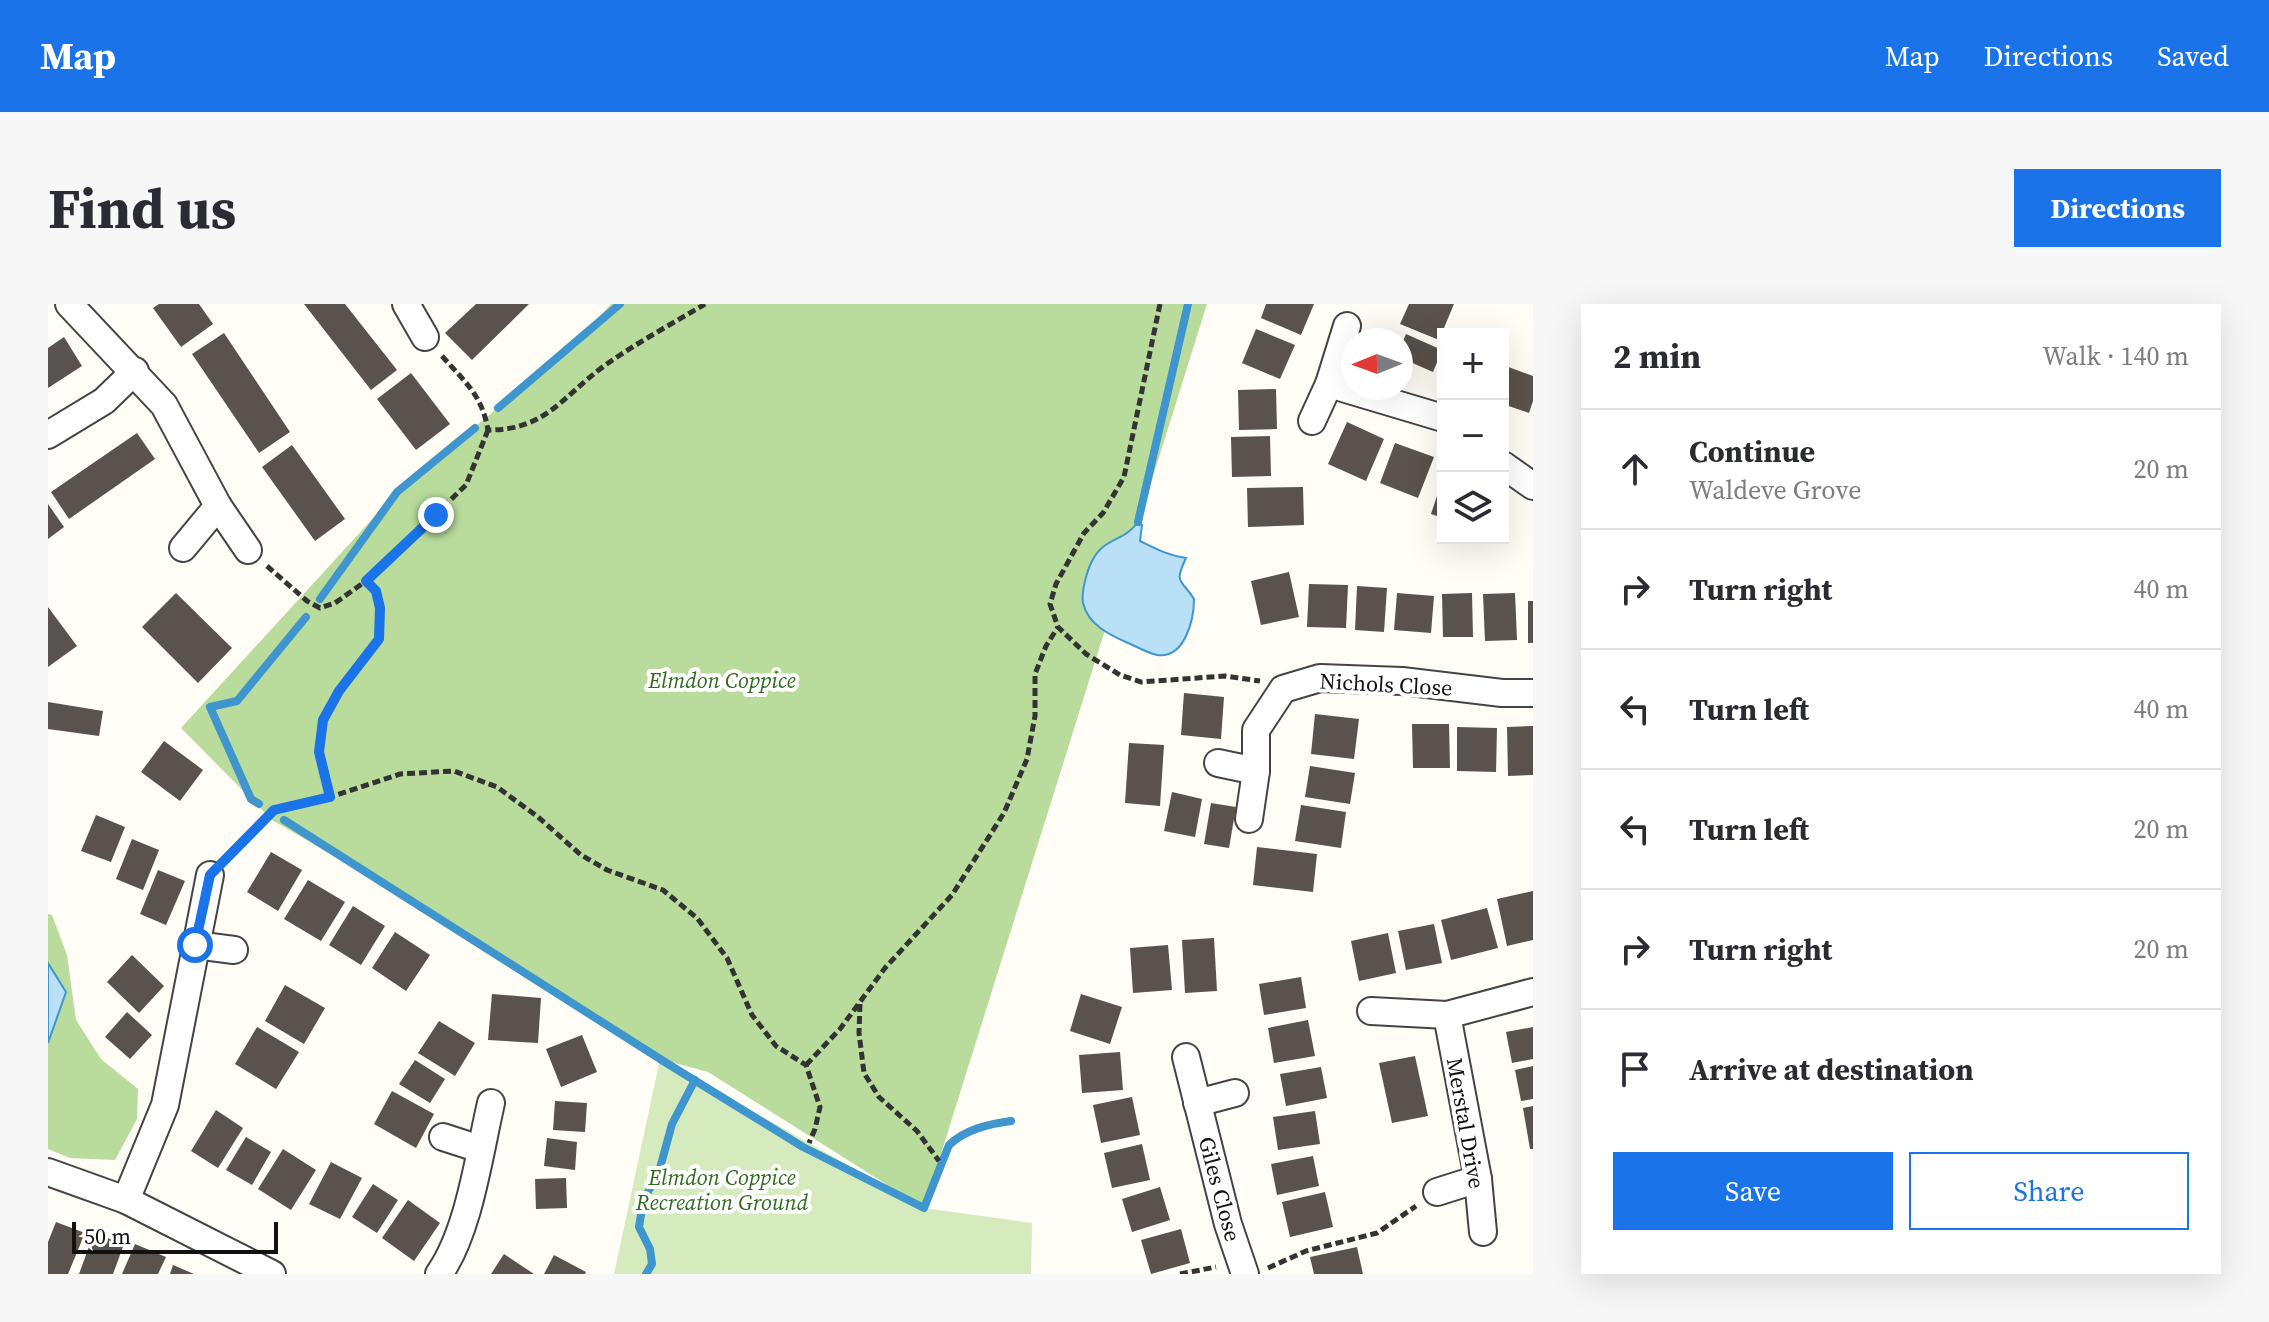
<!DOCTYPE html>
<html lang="en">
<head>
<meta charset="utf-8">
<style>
	:root { --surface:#fff; --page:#f7f7f7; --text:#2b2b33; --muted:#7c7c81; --line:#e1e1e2; --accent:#1a73e8 }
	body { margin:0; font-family:"Source Serif 4",serif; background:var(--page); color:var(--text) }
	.controls { position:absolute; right:24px; top:24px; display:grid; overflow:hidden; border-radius:0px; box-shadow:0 8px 32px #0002 }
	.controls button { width:72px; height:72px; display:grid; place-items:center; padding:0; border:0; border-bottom:2px solid var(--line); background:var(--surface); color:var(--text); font:40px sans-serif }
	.compass { position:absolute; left:1293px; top:24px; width:72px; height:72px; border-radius:50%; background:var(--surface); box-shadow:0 8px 32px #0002; rotate:269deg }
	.scale { position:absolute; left:24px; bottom:20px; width:206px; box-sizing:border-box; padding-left:8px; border:4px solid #111; border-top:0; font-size:22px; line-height:28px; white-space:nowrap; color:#111; -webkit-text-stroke:6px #fff; paint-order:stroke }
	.stop { position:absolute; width:24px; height:24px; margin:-18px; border:6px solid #1a73e8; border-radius:50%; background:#fff }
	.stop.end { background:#1a73e8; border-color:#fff; box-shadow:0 2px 8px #0008 }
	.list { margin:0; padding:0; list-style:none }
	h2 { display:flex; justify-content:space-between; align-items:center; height:104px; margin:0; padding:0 32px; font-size:34px }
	h2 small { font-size:26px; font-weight:400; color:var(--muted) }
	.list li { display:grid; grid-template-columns:52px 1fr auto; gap:24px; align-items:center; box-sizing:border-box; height:120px; padding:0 32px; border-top:2px solid var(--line) }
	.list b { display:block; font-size:30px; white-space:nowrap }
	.list p { margin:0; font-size:26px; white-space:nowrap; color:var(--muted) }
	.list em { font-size:26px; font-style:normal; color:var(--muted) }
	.actions { display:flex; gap:16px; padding:24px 32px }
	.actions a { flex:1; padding:18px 0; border:2px solid var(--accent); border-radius:0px; text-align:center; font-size:28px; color:var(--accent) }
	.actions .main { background:var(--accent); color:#fff }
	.icon { flex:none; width:44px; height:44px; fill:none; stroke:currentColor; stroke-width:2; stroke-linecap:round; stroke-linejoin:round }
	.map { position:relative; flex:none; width:1485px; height:970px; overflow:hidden; border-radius:0px }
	header { display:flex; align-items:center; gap:48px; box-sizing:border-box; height:112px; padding:0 40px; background:var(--accent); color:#fff }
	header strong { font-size:38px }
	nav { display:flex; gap:44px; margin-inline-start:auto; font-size:28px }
	.intro { display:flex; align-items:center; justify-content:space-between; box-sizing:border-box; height:192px; padding:0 48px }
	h1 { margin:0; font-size:56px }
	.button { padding:20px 36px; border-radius:0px; background:var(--accent); color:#fff; font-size:28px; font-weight:700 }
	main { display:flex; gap:48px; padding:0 48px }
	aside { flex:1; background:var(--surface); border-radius:0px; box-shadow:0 8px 32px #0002 }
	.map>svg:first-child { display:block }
	.green { fill:#d5ebbd }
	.forest { fill:#b9dc9c }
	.water { fill:#b9e0f7; stroke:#3f96cf; stroke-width:2 }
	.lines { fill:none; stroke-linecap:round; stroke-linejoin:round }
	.stream { stroke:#3f96cf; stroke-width:8 }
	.building { fill:#5a524d }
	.street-casing { stroke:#444; stroke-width:30 }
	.path { stroke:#333; stroke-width:5; stroke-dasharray:8 4; stroke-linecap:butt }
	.street { stroke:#fff; stroke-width:26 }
	.route { stroke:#1a73e8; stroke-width:10 }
	.labels { text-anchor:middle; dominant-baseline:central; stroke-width:8; stroke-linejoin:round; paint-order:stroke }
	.park-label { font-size:22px; font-style:italic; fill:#2f6b1f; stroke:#fff }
	.street-label { font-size:22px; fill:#111; stroke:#fff }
</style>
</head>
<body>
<header>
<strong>Map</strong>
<nav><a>Map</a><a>Directions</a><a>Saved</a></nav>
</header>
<div class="intro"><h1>Find us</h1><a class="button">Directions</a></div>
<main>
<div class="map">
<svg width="1485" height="970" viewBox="0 0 1485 970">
	<rect width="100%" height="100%" fill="#fffdf5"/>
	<path class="green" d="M612,755L876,904L984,919L983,970H566Z"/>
	<g class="forest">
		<path d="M563,0H1159L876,904L660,768L612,755L409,624L224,516L133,424L349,188L524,42Z"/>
		<path d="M0,610L4,611L19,651L28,716L53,755L90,785L89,815L67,856L22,854L0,845V739L18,688L0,659Z"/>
	</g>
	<g class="water">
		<path d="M1090,218L1094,221L1092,237C1107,244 1121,252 1138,254C1125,281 1134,275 1146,295C1146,315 1137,355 1109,351C1099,349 1090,343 1080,339C1062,331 1040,321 1035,299C1033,288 1039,267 1044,257C1056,233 1076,238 1090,218Z"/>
		<path d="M0,659L18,688L0,739Z"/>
	</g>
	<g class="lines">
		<g class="stream">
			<path d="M450,104L572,0"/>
			<path d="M1090,218L1140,0"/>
			<path d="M272,295L349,188L427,124"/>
			<path d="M211,500L203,495L162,403L189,397L258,313"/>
			<path d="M236,516L620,760L755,843L876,904L901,841C918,825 941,820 963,817"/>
			<path d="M598,970L604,960L602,945L591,923L595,898L612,864L624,820L647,776"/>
		</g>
	</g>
	<g class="building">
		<path d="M111,0H151L165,20L133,43L105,4Z"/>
		<path d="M256,0H297L349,66L323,86Z"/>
		<path d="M428,0H481L424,56L397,29Z"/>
		<path d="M1218,0H1266L1253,31L1213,14Z"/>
		<path d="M1361,0H1406L1391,36L1352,20Z"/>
		<path d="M1208,25L1247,41L1232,75L1194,59Z"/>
		<path d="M176,29L242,128L211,149L144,50Z"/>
		<path d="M1358,30L1394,46L1385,68L1353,54V42Z"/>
		<path d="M16,33L34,62L0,84V44Z"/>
		<path d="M1455,61L1485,72V97L1481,109L1455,100Z"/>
		<path d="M363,69L402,120L368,146L329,95Z"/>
		<path d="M1228,85L1229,125L1191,126L1190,86Z"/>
		<path d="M1299,118L1336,135L1318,177L1280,160Z"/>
		<path d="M89,129L107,155L21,215L3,188Z"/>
		<path d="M1222,132L1223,172L1184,173L1183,133Z"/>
		<path d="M1347,139L1386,153L1370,194L1332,179Z"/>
		<path d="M244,141L297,215L267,237L214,163Z"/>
		<path d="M1395,174V214L1383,210Z"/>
		<path d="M1255,183L1256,221L1200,223L1199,184Z"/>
		<path d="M0,200L16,223L0,235Z"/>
		<path d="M1241,268L1251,313L1213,321L1203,277Z"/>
		<path d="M1261,280L1300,281L1298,324L1259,323Z"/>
		<path d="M1309,282L1339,284L1336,328L1307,326Z"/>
		<path d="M128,289L184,344L150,379L94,323Z"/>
		<path d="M1349,289L1386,292L1383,329L1346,326Z"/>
		<path d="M1424,289L1425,333H1395L1394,290Z"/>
		<path d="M1467,289L1469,336L1437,337L1435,290Z"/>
		<rect x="1480" y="297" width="5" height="42"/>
		<path d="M0,303L29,342L0,363Z"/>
		<path d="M1136,389L1176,393L1173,435L1133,431Z"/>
		<path d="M0,398L55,407L51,432L0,425Z"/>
		<path d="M1267,410L1311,415L1306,455L1263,450Z"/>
		<path d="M1364,420H1401L1402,464H1365Z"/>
		<path d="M1485,422V471L1460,472L1459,423Z"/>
		<path d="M1409,423L1449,424L1448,468L1409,467Z"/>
		<path d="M116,437L155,466L132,497L93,468Z"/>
		<path d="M1081,439L1116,441L1112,502L1077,499Z"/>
		<path d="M1262,462L1307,469L1302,500L1257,493Z"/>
		<path d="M1124,488L1154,495L1147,533L1116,527Z"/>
		<path d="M1163,499L1188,503L1181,544L1156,540Z"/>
		<path d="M1253,501L1298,508L1293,544L1247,537Z"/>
		<path d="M48,511L77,523L63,558L33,547Z"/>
		<path d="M84,535L111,546L95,586L68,575Z"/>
		<path d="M1209,543L1269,550L1265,588L1205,581Z"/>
		<path d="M223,548L254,566L230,607L199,588Z"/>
		<path d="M110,566L137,577L118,621L92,610Z"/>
		<path d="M260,576L297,598L273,637L236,615Z"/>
		<path d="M1485,587V636L1459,642L1449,595Z"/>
		<path d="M305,602L337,622L313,661L281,641Z"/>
		<path d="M1439,604L1450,644L1403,656L1393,616Z"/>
		<path d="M1386,620L1394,659L1358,666L1350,627Z"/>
		<path d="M347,628L382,651L358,687L324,664Z"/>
		<path d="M1340,629L1348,669L1311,677L1303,637Z"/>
		<path d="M1166,634L1169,687L1137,689L1134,636Z"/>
		<path d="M1120,641L1124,686L1085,689L1082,644Z"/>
		<path d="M84,651L116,682L91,709L59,678Z"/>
		<path d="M1253,673L1258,704L1216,711L1211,680Z"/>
		<path d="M237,681L277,704L256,740L217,717Z"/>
		<path d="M444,690L493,694L490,739L440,736Z"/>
		<path d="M1033,690L1074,703L1062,740L1022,727Z"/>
		<path d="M79,708L104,731L82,755L57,733Z"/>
		<path d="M1260,716L1267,752L1226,759L1220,724Z"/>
		<path d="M391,717L427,739L407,772L370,749Z"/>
		<path d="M209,723L251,748L228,785L187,760Z"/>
		<path d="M1485,723V755L1464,759L1458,728Z"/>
		<path d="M534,731L549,768L513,783L498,745Z"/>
		<path d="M1072,748L1075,786L1034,789L1031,751Z"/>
		<path d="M1367,752L1380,812L1344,819L1331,759Z"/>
		<path d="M367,756L397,775L382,799L351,780Z"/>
		<path d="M1485,762V795L1473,797L1467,766Z"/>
		<path d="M1273,763L1279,794L1238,802L1232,770Z"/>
		<path d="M344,787L386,810L368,844L326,820Z"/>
		<path d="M1084,793L1092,831L1053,839L1045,801Z"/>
		<path d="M507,797L539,799L537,828L505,826Z"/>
		<path d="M1485,802V845H1482L1475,804Z"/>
		<path d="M168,806L195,824L170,864L143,847Z"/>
		<path d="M1267,807L1272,840L1230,846L1225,813Z"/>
		<path d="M198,833L223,848L204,881L178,866Z"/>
		<path d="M499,834L529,838L527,866L496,862Z"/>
		<path d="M1094,840L1102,876L1064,884L1056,849Z"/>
		<path d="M235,845L268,866L243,906L210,885Z"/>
		<path d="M1265,852L1271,882L1229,891L1223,860Z"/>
		<path d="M283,858L314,874L292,915L261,900Z"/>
		<path d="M518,874L519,904L488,905L487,875Z"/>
		<path d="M325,880L350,896L329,929L304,913Z"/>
		<path d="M1112,883L1122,916L1084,928L1074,895Z"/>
		<path d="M1277,888L1285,923L1242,933L1234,898Z"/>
		<path d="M360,896L392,919L366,957L334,934Z"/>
		<path d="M8,918L37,929L20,970H0V938Z"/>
		<path d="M1133,925L1142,959L1103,970L1093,936Z"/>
		<path d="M46,929L76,940L65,970H31Z"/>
		<path d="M87,940L118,953L110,970H74Z"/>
		<path d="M1309,943L1315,970H1266L1262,953Z"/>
		<path d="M456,950L486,970H443Z"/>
		<path d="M506,951L538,968L537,970H496Z"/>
		<path d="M125,961L146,970H122Z"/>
	</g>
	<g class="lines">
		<g class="street-casing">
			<g id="street">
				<path d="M21,0L116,101L170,202L200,246"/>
				<path d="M358,0L377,33"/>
				<path d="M1299,22L1281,80L1395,114"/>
				<path d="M1264,117L1281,80"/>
				<path d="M0,131L56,97L87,67"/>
				<path d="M1455,161L1485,182"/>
				<path d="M135,244L170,202"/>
				<path d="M1170,459L1208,467"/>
				<path d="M1201,515L1208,467V426L1235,385L1272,374L1354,377L1454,389H1485"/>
				<path d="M147,641L186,646"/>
				<path d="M1323,707L1399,711"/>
				<path d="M1138,753L1180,920L1197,970"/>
				<path d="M1149,799L1187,789"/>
				<path d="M395,833L432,845"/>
				<path d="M0,868L78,896L224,970"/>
				<path d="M1389,888L1430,875"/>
				<path d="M78,896L117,801L162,571"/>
				<path d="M1435,928L1430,875L1399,711L1485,688"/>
				<path d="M391,970C421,928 431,851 443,799"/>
			</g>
		</g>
		<g class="path">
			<path d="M1112,0L1076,173L1055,209L1036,229L1008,280L1002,300L1010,323L1038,350L1072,371L1093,378L1177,372L1212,377"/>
			<path d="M394,52C417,78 434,91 440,126C498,126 514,93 556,62C588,39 624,20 657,0"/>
			<path d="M219,262L259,297L272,304L287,299L318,277L418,181L440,126"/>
			<path d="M282,493L271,448L275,416L291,387L331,335L332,304L328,287L318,277"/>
			<path d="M180,553L226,506L282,493L352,470L406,467L449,483L490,513L533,551L559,566L615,586L649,614L679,654L704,711L728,742L758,761L772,803L767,825L761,839"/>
			<path d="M812,700L811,729L816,769L831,793L869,827L891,857"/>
			<path d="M758,761L792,725L837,664L904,591L956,509L979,455L987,412V370L998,342L1010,323"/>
			<path d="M1220,964L1258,947L1329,929L1368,902"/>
			<path d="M1132,970L1168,963"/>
		</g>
		<use href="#street" class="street"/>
	</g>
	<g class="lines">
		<path class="route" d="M147,641L162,571L226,506L282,493L271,448L275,416L291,387L331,335L332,304L328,287L318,277L388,211"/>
	</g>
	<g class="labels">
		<g class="park-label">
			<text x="674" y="376">Elmdon Coppice</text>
			<text x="674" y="873">Elmdon Coppice<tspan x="674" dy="25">Recreation Ground</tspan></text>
		</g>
		<g class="street-label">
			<text transform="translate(1338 380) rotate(3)">Nichols Close</text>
			<text transform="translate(1418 819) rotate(80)">Merstal Drive</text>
			<text transform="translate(1172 885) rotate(75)">Giles Close</text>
		</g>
	</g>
</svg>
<div class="controls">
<button>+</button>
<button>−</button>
<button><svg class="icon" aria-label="layers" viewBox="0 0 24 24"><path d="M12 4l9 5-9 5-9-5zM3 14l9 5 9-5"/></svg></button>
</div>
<svg class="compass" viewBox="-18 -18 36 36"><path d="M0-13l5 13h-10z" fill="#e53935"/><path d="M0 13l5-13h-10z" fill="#7c7c81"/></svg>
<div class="scale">50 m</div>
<div class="stop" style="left:147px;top:641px"></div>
<div class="stop end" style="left:388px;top:211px"></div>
</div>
<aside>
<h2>2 min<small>Walk · 140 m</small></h2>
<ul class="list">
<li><svg class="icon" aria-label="ahead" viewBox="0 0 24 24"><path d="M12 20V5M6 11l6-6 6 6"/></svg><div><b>Continue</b><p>Waldeve Grove</p></div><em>20 m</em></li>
<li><svg class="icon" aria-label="right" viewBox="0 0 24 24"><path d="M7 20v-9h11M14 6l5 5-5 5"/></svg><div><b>Turn right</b></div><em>40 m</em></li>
<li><svg class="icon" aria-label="left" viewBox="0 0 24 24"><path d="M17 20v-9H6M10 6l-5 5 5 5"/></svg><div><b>Turn left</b></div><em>40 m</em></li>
<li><svg class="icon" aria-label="left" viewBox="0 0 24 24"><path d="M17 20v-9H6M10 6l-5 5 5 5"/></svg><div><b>Turn left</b></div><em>20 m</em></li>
<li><svg class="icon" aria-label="right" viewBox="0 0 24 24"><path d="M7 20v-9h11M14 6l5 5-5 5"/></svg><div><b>Turn right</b></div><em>20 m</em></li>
<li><svg class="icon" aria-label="arrive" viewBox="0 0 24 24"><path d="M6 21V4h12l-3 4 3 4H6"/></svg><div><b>Arrive at destination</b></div></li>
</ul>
<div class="actions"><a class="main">Save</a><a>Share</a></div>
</aside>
</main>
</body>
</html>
